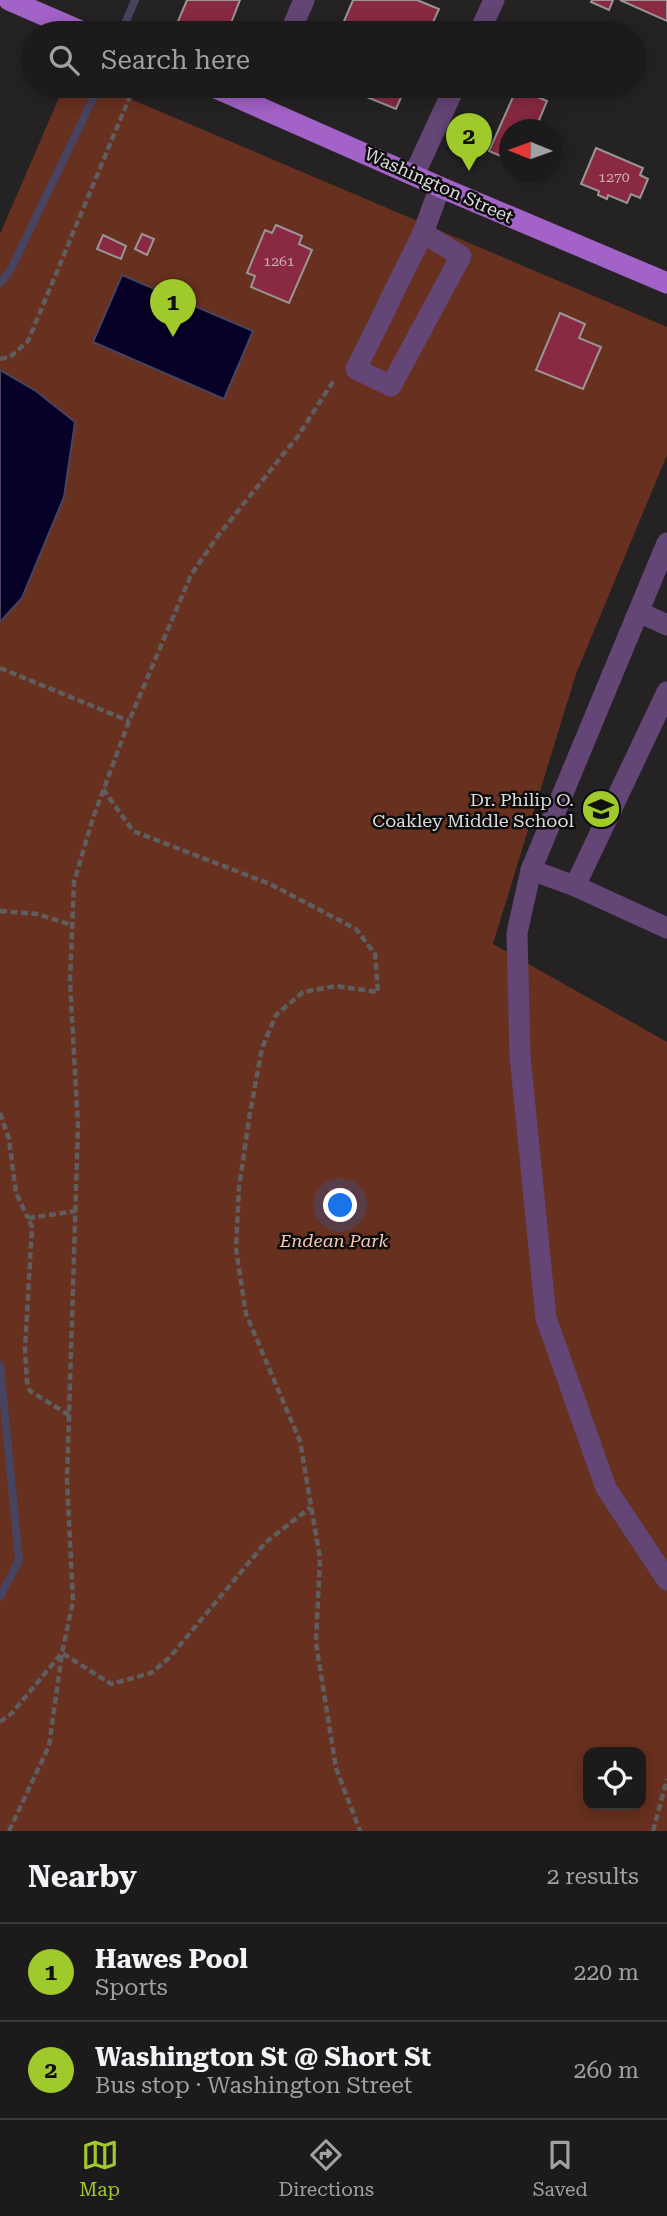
<!DOCTYPE html>
<html lang="en">
<head>
<meta charset="utf-8">
<style>
	:root { --surface:#1c1a1b; --page:#292728; --text:#f1f3f6; --muted:#a0a1a3; --line:#3a383a; --accent:#a0c92b }
	body { margin:0; font-family:"Roboto Serif",serif; background:var(--page); color:var(--text) }
	.controls { position:absolute; right:21px; bottom:21px; display:grid; overflow:hidden; border-radius:14px; box-shadow:0 4px 18px #0003 }
	.controls button { width:63px; height:63px; display:grid; place-items:center; padding:0; border:0; border-bottom:2px solid var(--line); background:var(--surface); color:var(--text); font:35px sans-serif }
	.compass { position:absolute; left:499px; top:119px; width:63px; height:63px; border-radius:50%; background:var(--surface); box-shadow:0 4px 18px #0003; rotate:271deg }
	.you { position:absolute; left:341px; top:1206px; width:24px; height:24px; margin:-18px; border:5px solid #fff; border-radius:50%; background:#1a73e8; box-shadow:0 0 0 10px #1a73e833 }
	.badge { display:grid; place-items:center; width:46px; height:46px; border-radius:50%; background:var(--accent); color:#111; font-size:23px; font-weight:700 }
	.pin { position:absolute; translate:-50% -58px; filter:drop-shadow(0 2px 4px #0008) }
	.pin::after { content:''; position:absolute; top:37px; width:24px; height:21px; background:inherit; clip-path:polygon(0 0,100% 0,50% 100%) }
	.list { margin:0; padding:0; list-style:none }
	h2 { display:flex; justify-content:space-between; align-items:center; height:91px; margin:0; padding:0 28px; font-size:30px }
	h2 small { font-size:23px; font-weight:400; color:var(--muted) }
	.list li { display:grid; grid-template-columns:46px 1fr auto; gap:21px; align-items:center; box-sizing:border-box; height:98px; padding:0 28px; border-top:2px solid var(--line) }
	.list b { display:block; font-size:26px; white-space:nowrap }
	.list p { margin:0; font-size:23px; white-space:nowrap; color:var(--muted) }
	.list em { font-size:23px; font-style:normal; color:var(--muted) }
	.icon { flex:none; width:38px; height:38px; fill:none; stroke:currentColor; stroke-width:2; stroke-linecap:round; stroke-linejoin:round }
	.map { position:relative; flex:none; width:667px; height:1831px; overflow:hidden }
	.search { position:absolute; background:var(--surface); box-shadow:0 4px 18px #0003; left:21px; right:21px; top:21px; height:77px; display:flex; align-items:center; gap:18px; box-sizing:border-box; padding:0 24px; border-radius:38px; color:var(--muted); font-size:26px }
	.sheet { height:287px; background:var(--surface) }
	nav { display:flex; justify-content:space-around; align-items:center; box-sizing:border-box; height:98px; border-top:2px solid var(--line); background:var(--surface); font-size:19px; color:var(--muted) }
	nav a { display:grid; justify-items:center; gap:4px }
	nav .on { color:var(--accent) }
	.map>svg:first-child { display:block }
	.green { fill:#68301f; fill-rule:evenodd }
	.water { fill:#080127; stroke:#48435e; stroke-width:2 }
	.lines { fill:none; stroke-linecap:round; stroke-linejoin:round }
	.stream { stroke:#48435e; stroke-width:8 }
	.building { fill:#892a42; stroke:#9a9696; stroke-width:2 }
	.path { stroke:#5f5d5e; stroke-width:4.5; stroke-dasharray:7 3.5; stroke-linecap:butt }
	.minor { stroke:#634576; stroke-width:21 }
	.major { stroke:#a362c8; stroke-width:21 }
	.labels { text-anchor:middle; dominant-baseline:central; stroke-width:5; stroke-linejoin:round; paint-order:stroke }
	.number-label { font-size:14px; fill:#c9b0b6 }
	.street-label { font-size:18px; fill:#dedcdd; stroke:#0d0c0d }
	.poi-label { font-size:18px; fill:#dedcdd; stroke:#0d0c0d; text-anchor:end }
	.park-label { font-size:18px; font-style:italic; fill:#fac6b6; stroke:#0d0c0d }
</style>
</head>
<body>
<div class="map">
<svg width="667" height="1831" viewBox="0 0 667 1831">
	<rect width="100%" height="100%" fill="#252224"/>
	<path class="green" d="M64,86H100L667,327V455L576,674L493,944L667,1042V1831H0V234ZM588,1752H641V1805H588Z"/>
	<g class="water">
		<path d="M122,275L253,331L224,399L93,342Z"/>
		<path d="M0,370L36,391L75,422L64,497L22,598L0,622Z"/>
	</g>
	<g class="lines">
		<g class="stream">
			<path d="M121,33L135,0"/>
			<path d="M0,283L10,271L99,86"/>
			<path d="M0,1365L19,1560L0,1597"/>
		</g>
	</g>
	<g class="building">
		<path d="M187,0H240L227,33H173Z"/>
		<path d="M353,0H417L439,9L428,33H339Z"/>
		<path d="M592,0H613L609,10L591,2Z"/>
		<path d="M620,0H667V21Z"/>
		<path d="M340,86H406L396,109Z"/>
		<path d="M517,88L547,101L535,130H510V160L489,151Z"/>
		<path d="M596,148L643,168L640,175L648,179L640,198L631,194L627,203L608,195L607,199L598,195L599,191L581,184Z"/>
		<path d="M276,225L302,236L299,244L312,250L289,303L251,287L255,276L247,273L265,230L272,233Z"/>
		<path d="M142,234L154,239L147,255L135,249Z"/>
		<path d="M103,235L126,246L121,259L97,249Z"/>
		<path d="M560,313L585,324L579,338L601,347L583,389L536,370Z"/>
	</g>
	<g class="lines">
		<g class="path">
			<path d="M0,359L10,357L28,341L133,89"/>
			<path d="M0,668L129,721"/>
			<path d="M103,789L133,831L270,884L356,929L375,954L378,992L336,986L303,992L276,1015L262,1048L250,1113L239,1187L236,1249L246,1314L300,1441L320,1558L316,1643L336,1768L360,1831"/>
			<path d="M0,911L37,914L72,925"/>
			<path d="M0,1113L9,1139L16,1193L28,1218"/>
			<path d="M69,1415L30,1391L27,1382L25,1349L32,1227L28,1218L76,1211"/>
			<path d="M0,1722L12,1713L62,1653L73,1601L67,1480L78,1126L70,981L74,882L93,818L129,721L191,575L217,537L298,436L332,383L336,380"/>
			<path d="M9,1831L49,1746L62,1653L111,1684L151,1673L170,1657L266,1542L311,1507"/>
			<path d="M653,1831L667,1779"/>
		</g>
		<g class="minor">
			<path d="M290,33L304,0"/>
			<path d="M479,33L494,0"/>
			<path d="M414,175L455,86"/>
			<path d="M423,233L461,256L391,386L356,369L423,233L440,187"/>
			<path d="M667,543L531,870L517,933L520,1056L546,1318L606,1488L667,1580"/>
			<path d="M639,612L667,625"/>
			<path d="M531,870L575,886L667,928"/>
			<path d="M575,886L667,692"/>
		</g>
		<g class="major">
			<path d="M9,0L85,33"/>
			<path d="M211,86L440,187L667,283"/>
		</g>
	</g>
	<defs>
		<g id="school-disc" transform="scale(2.0125)"><circle r="9.5" fill="#a0c92b" stroke="#0d0c0d"/><path d="M0-5L7-2L0 1L-7-2ZM-4 1L0 2.5L4 1V4Q0 6-4 4Z" fill="#111"/></g>
	</defs>
	<g fill-rule="evenodd">
		<use href="#school-disc" x="601" y="809"/>
	</g>
	<g class="labels">
		<g class="number-label">
			<text x="614" y="177">1270</text>
			<text x="279" y="261">1261</text>
		</g>
		<g class="street-label">
			<text transform="translate(439 185) rotate(24)">Washington Street</text>
		</g>
		<g class="poi-label">
			<text x="574" y="799">Dr. Philip O.<tspan x="574" dy="21">Coakley Middle School</tspan></text>
		</g>
		<g class="park-label">
			<text x="334" y="1240">Endean Park</text>
		</g>
	</g>
</svg>
<div class="controls">
<button><svg class="icon" aria-label="locate" viewBox="0 0 24 24"><circle cx="12" cy="12" r="6"/><path d="M12 2v4M12 18v4M2 12h4M18 12h4"/></svg></button>
</div>
<svg class="compass" viewBox="-18 -18 36 36"><path d="M0-13l5 13h-10z" fill="#e53935"/><path d="M0 13l5-13h-10z" fill="#a0a1a3"/></svg>
<div class="you"></div>
<div class="pin badge" style="left:173px;top:337px">1</div>
<div class="pin badge" style="left:469px;top:171px">2</div>
<div class="search"><svg class="icon" aria-label="search" viewBox="0 0 24 24"><circle cx="10" cy="10" r="6"/><path d="M15 15l6 6"/></svg>Search here</div>
</div>
<section class="sheet">
<h2>Nearby<small>2 results</small></h2>
<ul class="list">
<li><span class="badge">1</span><div><b>Hawes Pool</b><p>Sports</p></div><em>220 m</em></li>
<li><span class="badge">2</span><div><b>Washington St @ Short St</b><p>Bus stop · Washington Street</p></div><em>260 m</em></li>
</ul>
</section>
<nav>
<a class="on"><svg class="icon" aria-label="map" viewBox="0 0 24 24"><path d="M3 6l6-2 6 2 6-2v14l-6 2-6-2-6 2zM9 4v14M15 6v14"/></svg>Map</a>
<a><svg class="icon" aria-label="directions" viewBox="0 0 24 24"><path d="M12 3l9 9-9 9-9-9zM9 14v-3h6M13 9l2 2-2 2"/></svg>Directions</a>
<a><svg class="icon" aria-label="saved" viewBox="0 0 24 24"><path d="M7 4h10v16l-5-4-5 4z"/></svg>Saved</a>
</nav>
</body>
</html>
